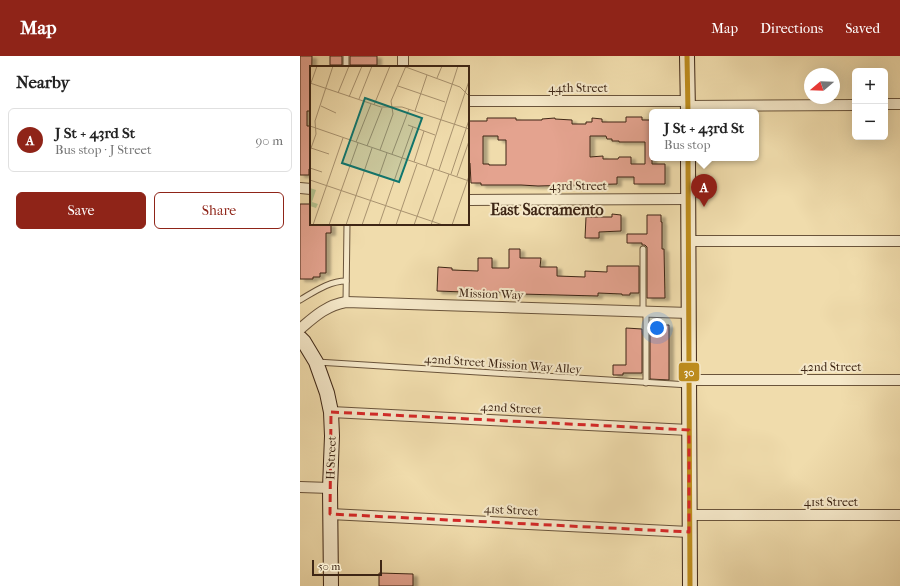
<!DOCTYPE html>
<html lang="en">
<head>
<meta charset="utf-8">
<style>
	:root { --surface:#fff; --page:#f2f2f2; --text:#222; --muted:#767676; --line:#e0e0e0; --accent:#8f2418 }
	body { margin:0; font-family:"IM FELL French Canon",serif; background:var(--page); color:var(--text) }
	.controls { position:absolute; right:12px; top:12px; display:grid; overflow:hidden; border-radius:6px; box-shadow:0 4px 16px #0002 }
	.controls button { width:36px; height:36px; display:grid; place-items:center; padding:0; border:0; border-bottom:1px solid var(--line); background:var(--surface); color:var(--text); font:20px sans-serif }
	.compass { position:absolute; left:504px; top:12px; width:36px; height:36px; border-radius:50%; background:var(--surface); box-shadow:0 4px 16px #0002; rotate:251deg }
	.scale { position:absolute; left:12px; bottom:10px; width:70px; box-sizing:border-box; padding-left:4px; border:2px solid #3e2615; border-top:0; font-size:11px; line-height:14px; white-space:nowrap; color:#3e2615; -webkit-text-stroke:3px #f5e8c9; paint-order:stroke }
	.you { position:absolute; left:357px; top:272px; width:14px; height:14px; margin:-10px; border:3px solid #fff; border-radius:50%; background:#1a73e8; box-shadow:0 0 0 6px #1a73e833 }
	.badge { display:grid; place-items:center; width:26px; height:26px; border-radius:50%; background:var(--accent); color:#fff; font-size:13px; font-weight:700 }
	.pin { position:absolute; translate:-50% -33px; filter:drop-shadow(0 1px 2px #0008) }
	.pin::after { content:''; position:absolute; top:21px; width:14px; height:12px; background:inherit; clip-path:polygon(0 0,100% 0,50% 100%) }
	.popup { position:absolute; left:349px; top:53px; width:110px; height:52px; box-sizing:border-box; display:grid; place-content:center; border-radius:6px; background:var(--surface); filter:drop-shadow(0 1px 3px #0005); font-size:13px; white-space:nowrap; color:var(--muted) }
	.popup b { font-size:15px; color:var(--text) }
	.popup::after { content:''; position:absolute; left:50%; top:100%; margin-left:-8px; border:8px solid transparent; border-top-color:var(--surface) }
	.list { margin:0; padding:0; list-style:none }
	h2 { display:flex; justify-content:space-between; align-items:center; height:52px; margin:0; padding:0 16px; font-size:17px }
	h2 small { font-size:13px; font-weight:400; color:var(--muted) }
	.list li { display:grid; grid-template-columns:26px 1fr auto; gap:12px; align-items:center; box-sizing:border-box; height:64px; margin:0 8px 8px; padding:0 8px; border:1px solid var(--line); border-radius:6px }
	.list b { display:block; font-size:15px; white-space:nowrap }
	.list p { margin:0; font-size:13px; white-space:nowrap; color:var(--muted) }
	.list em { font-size:13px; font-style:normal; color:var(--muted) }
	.actions { display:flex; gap:8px; padding:12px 16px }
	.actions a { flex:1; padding:9px 0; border:1px solid var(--accent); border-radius:6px; text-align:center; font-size:14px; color:var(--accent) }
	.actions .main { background:var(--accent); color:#fff }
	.map { position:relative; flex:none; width:600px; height:530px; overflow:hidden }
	header { display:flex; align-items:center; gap:24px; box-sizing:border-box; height:56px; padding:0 20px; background:var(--accent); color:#fff }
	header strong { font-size:19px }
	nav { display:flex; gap:22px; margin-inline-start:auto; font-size:14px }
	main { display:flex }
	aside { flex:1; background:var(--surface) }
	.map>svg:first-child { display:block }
	.building { fill:#e4a38f; stroke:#3e2615; fill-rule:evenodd; filter:url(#shadow) }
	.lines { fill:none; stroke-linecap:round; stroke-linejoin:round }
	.lane-casing { stroke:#6a543b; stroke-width:7 }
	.street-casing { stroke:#6a543b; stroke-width:12 }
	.secondary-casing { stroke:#3e2615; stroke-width:16 }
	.lane { stroke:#f5e8c9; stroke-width:5 }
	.street { stroke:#f5e8c9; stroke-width:10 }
	.secondary { stroke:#f5e8c9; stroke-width:14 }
	.bus-1-casing { stroke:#f5e8c9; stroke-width:8 }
	.bus-1 { stroke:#bd8c1d; stroke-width:5 }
	.marked { fill:none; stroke:#d62828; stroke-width:3; stroke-dasharray:8 5; stroke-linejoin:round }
	.labels { text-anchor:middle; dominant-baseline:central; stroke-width:4; stroke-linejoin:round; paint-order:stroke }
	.street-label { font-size:12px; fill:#3e2615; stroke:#f5e8c9 }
	.district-label { font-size:16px; font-weight:bold; fill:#3e2615; stroke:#f5e8c9 }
	.inset-road { fill:none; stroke:#a99370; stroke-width:1 }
	.view { fill:#0f766e; fill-opacity:0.15; stroke:#0f766e; stroke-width:2 }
	.inset-edge { fill:none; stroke:#3e2615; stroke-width:2 }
	.line-badge { stroke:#f5e8c9; stroke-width:1.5 }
	.badge-label { font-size:11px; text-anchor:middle; font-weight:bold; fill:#fff }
</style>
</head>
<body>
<header>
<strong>Map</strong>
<nav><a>Map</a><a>Directions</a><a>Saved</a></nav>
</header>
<main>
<aside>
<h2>Nearby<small></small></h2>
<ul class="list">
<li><span class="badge">A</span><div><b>J St + 43rd St</b><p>Bus stop · J Street</p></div><em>90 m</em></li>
</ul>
<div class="actions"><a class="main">Save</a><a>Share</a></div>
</aside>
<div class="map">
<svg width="600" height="530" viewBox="0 0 600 530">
	<defs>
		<filter id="shadow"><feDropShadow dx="4.5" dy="2.5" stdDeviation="1" flood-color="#0004"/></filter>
	</defs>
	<rect width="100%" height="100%" fill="#f0dcac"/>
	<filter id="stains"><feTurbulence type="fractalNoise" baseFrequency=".005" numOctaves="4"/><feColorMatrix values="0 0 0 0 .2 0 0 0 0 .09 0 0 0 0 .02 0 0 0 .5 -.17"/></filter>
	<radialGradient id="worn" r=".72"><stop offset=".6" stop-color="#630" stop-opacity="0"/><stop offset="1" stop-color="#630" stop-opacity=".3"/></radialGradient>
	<g class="building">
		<path d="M0,0H12L11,55H7V70H11V113H9V119H0Z"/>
		<rect x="30" y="0" width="12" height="9"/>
		<rect x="50" y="0" width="27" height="9"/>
		<path d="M326,61H342V64H352V108H365V128H334V121H317V128L238,130L221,129H181V127H171L170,107H168V65H187V62H216V64H242V63L255,62V63L272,64V68H286V66H292V62L302,63V66H326ZM183,80H198V84H206V109H189V108H183ZM290,80H306L307,83H312V85H319V86H345V108H331V101H319L318,103H303V100L290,101Z"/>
		<path d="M0,148H11V168H31V177H26V217H20V221H13V223H0Z"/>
		<path d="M312,158L321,159V175L299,176V182H285L286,161H312Z"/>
		<path d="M347,159H361V166H362V193H364L365,242H347V191L345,189H342V187H327V178H347Z"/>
		<path d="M209,193H220V202H241L240,211H257V220L285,221V215L307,216V210H339V237H330V239H322V238L298,237V240L220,238V236L206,235V236H191V237L137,235L138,211L152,212V214L178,215V202H192V212H209Z"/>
		<path d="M350,269H369V324L350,323Z"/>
		<path d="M326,272L342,273V317H323V319H313V309H326Z"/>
		<path d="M79,517L113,518V530H79Z"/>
	</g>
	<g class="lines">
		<g class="lane-casing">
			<g id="lane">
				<path d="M46,0V11"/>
				<path d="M343,193V256"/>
				<path d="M0,244C14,236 29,225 46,225"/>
				<path d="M46,246L47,168"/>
				<path d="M346,256V327"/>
				<path d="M17,306L389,329"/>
			</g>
		</g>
		<g class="street-casing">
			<g id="street">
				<path d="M103,11V0"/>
				<path d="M168,45H387"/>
				<path d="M585,48H600"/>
				<path d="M388,50L555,49"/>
				<path d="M0,132L11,133"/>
				<path d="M168,144L388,143"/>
				<path d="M388,185H600"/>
				<path d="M0,273C14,261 27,249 46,246L389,257"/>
				<path d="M389,324H600"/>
				<path d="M31,356L389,374"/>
				<path d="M0,431L30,432"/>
				<path d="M30,458L389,476"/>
				<path d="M389,459H600"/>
			</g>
		</g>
		<g class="secondary-casing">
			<g id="secondary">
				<path d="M387,0L388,56"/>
				<path d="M388,102L390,530"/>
				<path d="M0,282L4,286L16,306L27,337L31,356L32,380L30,432L31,530"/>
			</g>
		</g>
		<use href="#lane" class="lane"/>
		<use href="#street" class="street"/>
		<use href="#secondary" class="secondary"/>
		<g class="bus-1-casing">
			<g id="bus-1">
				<path d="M387,0L388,56"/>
				<path d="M388,102L390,530"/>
			</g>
		</g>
		<use href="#bus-1" class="bus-1"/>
	</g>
	<path class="marked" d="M31,356L389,374V476L30,458Z"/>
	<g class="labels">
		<g class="street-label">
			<text x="278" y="32">44th Street</text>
			<text x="278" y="130">43rd Street</text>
			<text transform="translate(191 238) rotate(2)">Mission Way</text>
			<text transform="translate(203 308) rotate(4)">42nd Street Mission Way Alley</text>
			<text x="531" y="311">42nd Street</text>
			<text transform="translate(211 352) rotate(3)">42nd Street</text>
			<text transform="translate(31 402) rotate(-88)">H Street</text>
			<text x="531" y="446">41st Street</text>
			<text transform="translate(211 454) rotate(3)">41st Street</text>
		</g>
		<g class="district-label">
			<text x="247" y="153">East Sacramento</text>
		</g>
	</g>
	<g transform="translate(10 10)">
		<rect width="159" height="159" fill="#f0dcac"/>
		<path d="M0,122L6,124L2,136L8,138L6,142L0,140Z" fill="#b4c28e"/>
		<path class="inset-road" d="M93,0L150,21L159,30M127,12L132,0M0,17L71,41H92L159,63M1,17L7,0M88,20L135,36M28,27L39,0M39,31L52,0M49,33L62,0M64,39L80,0M11,40L26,47M105,45L117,9M98,59L125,69M0,60L159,115M46,76L61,38M57,80L72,42M1,82L19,88M70,84L83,48L81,35L96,0M0,85L6,68L5,55L23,0M82,88L99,43M92,92L103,61M104,96L114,65M116,100L148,0M0,102L12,106M129,104L159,15M141,108L159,54M147,110L159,75M0,114L133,159M3,159L33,72M19,159L48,77M36,159L62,82M52,159L77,87M69,159L92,92M86,159L107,98M104,159L124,103M121,159L139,108M142,159L159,110"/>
		<path class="view" d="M55,32L112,52L89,116L32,97Z"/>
		<rect width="159" height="159" class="inset-edge"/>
	</g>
	<rect class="line-badge" x="378" y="306" width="22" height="20" rx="4" fill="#bd8c1d"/>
	<g class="badge-label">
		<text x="389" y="320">30</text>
	</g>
	<rect width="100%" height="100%" filter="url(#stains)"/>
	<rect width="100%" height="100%" fill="url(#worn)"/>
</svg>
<div class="controls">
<button>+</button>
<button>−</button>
</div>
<svg class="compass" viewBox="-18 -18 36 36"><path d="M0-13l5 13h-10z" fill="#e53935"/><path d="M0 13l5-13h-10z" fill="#767676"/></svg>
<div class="scale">50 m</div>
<div class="you"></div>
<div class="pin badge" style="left:404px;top:151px">A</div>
<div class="popup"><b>J St + 43rd St</b>Bus stop</div>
</div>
</main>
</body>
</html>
